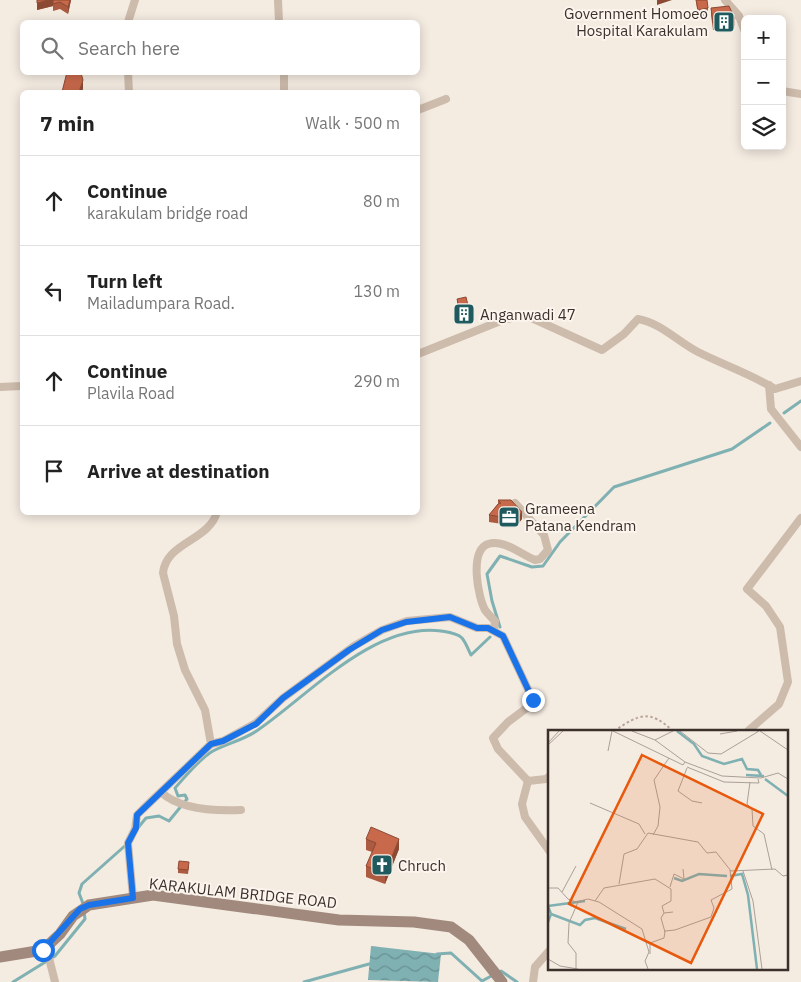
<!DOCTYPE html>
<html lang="en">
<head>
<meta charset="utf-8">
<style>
	:root { --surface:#fff; --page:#f6f6f6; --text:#222; --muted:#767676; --line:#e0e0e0 }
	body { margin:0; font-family:"IBM Plex Sans",sans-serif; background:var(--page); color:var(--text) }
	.controls { position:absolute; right:15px; top:15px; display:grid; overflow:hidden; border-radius:8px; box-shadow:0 2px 12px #0003 }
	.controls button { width:45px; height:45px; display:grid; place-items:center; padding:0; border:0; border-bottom:1px solid var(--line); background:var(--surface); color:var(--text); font:25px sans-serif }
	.stop { position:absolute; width:15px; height:15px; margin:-11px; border:4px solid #1a73e8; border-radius:50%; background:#fff }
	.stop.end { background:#1a73e8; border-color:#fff; box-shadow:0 1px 5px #0008 }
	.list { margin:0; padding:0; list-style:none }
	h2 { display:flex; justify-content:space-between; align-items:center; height:65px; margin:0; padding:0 20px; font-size:21px }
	h2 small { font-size:16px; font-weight:400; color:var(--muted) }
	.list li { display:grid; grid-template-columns:32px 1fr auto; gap:15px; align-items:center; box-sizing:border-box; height:90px; padding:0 20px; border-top:1px solid var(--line) }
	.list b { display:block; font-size:19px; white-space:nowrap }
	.list p { margin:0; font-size:16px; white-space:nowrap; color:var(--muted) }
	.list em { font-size:16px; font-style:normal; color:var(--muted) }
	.icon { flex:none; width:28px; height:28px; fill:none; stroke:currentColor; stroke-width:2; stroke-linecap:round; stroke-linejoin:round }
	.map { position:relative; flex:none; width:801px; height:982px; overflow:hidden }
	.search { position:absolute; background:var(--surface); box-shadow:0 2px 12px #0003; left:20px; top:20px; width:400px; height:55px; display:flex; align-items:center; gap:12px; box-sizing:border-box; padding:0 18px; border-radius:8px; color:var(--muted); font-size:19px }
	.panel { position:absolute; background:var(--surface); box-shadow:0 2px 12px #0003; left:20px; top:90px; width:400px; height:425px; border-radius:8px }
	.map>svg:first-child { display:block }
	.water { fill:url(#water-waves) }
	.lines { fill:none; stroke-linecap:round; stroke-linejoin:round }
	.stream { stroke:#7fb0b2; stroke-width:3 }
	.path { stroke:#b9a596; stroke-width:2; stroke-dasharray:2.5 2.5; stroke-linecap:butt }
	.street { stroke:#cdbbac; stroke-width:8 }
	.secondary { stroke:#a18a7d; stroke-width:11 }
	.wall { fill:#ac5a40 }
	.shaded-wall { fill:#8c4a34 }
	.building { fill:#c8694b; stroke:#8c4a34 }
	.route { stroke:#1a73e8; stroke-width:6 }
	.labels { text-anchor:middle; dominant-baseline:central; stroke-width:4; stroke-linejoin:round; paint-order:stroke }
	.poi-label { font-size:15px; fill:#3b302b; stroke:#fbf5ee; text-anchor:start }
	.street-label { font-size:15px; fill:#3b302b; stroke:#fbf5ee }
	.inset-river { fill:none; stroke:#7fb0b2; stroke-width:2.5 }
	.inset-road { fill:none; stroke:#aaa098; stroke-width:1 }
	.view { fill:#e8590c; fill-opacity:0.15; stroke:#e8590c; stroke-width:2.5 }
	.inset-edge { fill:none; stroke:#3b302b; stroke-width:2.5 }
</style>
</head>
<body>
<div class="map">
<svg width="801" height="982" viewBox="0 0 801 982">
	<defs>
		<pattern id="water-waves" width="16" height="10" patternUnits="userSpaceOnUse" patternTransform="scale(1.25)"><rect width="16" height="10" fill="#7fb0b2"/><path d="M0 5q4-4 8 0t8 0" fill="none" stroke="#699091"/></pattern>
	</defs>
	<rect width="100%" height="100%" fill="#f4ebe1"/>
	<path class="water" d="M371,946L441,954L438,982L368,980Z"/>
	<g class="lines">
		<g class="stream">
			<path d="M784,413L801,401"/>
			<path d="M500,627L492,601L487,574L500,556L532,567L543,566L560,542L614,487L732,449L770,423"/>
			<path d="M137,829L146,818L159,816L169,821L187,799L185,795L178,796L175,788C186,776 199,759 213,751C228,743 244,740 258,730C309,695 374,622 441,631C447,632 457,633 462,638C466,643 468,649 471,655L490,637"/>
			<path d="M84,906L79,893L82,884L127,844"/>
			<path d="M437,954L451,953L482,981L493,975"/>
			<path d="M499,972L501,971L517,982"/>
			<path d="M13,982L55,956L85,919L84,912"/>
			<path d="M304,982L369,964"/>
		</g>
		<path class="path" d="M614,731C640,714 649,709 673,731"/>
		<g class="street">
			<path d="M278,0L279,22"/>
			<path d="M725,0L739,16L745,32"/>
			<path d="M128,22L135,0"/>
			<path d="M128,72L129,92"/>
			<path d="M284,72V92"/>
			<path d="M782,91L801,94"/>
			<path d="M418,110L446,99"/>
			<path d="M418,354L503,320L525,315L602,350L624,334L638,319C661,323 678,342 698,352C724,365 751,374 775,389L801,381"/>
			<path d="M769,385L771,409L801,447"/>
			<path d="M0,387L22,386"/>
			<path d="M494,631L495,621C492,618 488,614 485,610C478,597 469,551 488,544C504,539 520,554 535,560L540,559L548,550L544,535L515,503"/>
			<path d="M748,731L779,704L788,682L780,627L766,606L747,589L801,518"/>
			<path d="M211,744L205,710L185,670L177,644L174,616L163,573C166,542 209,541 217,512"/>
			<path d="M528,781L522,804L525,817L550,852"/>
			<path d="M162,793C181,810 217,811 241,810"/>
			<path d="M133,898L128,843L135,829L137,815L143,809L211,744L223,741L256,723L283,698L354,646L382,630L407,621L450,617L477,628H488L503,636L533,700L532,704L508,722L493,738L498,749L528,781L546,779L550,776"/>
			<path d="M43,950L49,958L55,982"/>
			<path d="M533,982L535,967L550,950"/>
		</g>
		<path class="secondary" d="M0,957L43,950L60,934L73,916L89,905L153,895L339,920L414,922L451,927L469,940L502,982"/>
	</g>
	<g class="wall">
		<path d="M37,0H71L68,14L60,9L53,11V6L37,10Z"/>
		<path d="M696,0L708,8V15L698,17Z"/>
		<path d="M711,8L735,19V26L728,25L720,30H713L711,15Z"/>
		<path d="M457,299L470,321L461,323L457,306Z"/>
		<path d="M498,500L522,519L518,524L510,517L509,525L489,522V515L498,504Z"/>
		<path d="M366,839L399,849L385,884L366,877V866L372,852L366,850Z"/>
		<path d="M189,866L188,874L178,873V869Z"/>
	</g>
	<g class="shaded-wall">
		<path d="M49,0H53V6L37,10V3Z"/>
		<path d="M70,0H71L68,14V7Z"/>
		<path d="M657,0H672L657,5Z"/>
		<path d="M728,18V25L720,30V23Z"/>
		<path d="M83,80V89L82,92H79Z"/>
		<path d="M470,314V321L461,323V316Z"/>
		<path d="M522,512V519L518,524V517Z"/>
		<path d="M399,839V849L385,884V874Z"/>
	</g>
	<g class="building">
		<path d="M37,0H49L37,3Z"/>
		<path d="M53,0H70L68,7L60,2L53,4Z"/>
		<path d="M696,0H707L708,8L698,10Z"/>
		<path d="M729,6L735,19L728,18L720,23H713L711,8Z"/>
		<path d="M67,72L81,73L83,80L79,92H62Z"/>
		<path d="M466,297L470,314L461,316L457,299Z"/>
		<path d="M498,500H511L522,512L518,517L510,510L509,518L489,515L498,504L501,503Z"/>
		<path d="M371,827L399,839L385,874L366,866L376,843L366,839Z"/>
		<path d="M179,861L189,862L188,870L178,869Z"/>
	</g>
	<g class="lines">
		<path class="route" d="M43,950L80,909L89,905L133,898L128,843L136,828L137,815L211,744L223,741L256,724L283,698L349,650L382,630L406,622L450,617L477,628H488L503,636L533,700"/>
	</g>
	<defs>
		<g id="building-square" transform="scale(1.125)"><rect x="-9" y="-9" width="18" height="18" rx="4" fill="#1f5a5e" stroke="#fbf5ee"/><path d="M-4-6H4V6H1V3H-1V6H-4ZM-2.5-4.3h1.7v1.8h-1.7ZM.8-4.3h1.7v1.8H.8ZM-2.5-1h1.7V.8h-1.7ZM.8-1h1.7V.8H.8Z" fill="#fff"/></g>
		<g id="office-square" transform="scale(1.125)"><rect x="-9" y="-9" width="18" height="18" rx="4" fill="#1f5a5e" stroke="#fbf5ee"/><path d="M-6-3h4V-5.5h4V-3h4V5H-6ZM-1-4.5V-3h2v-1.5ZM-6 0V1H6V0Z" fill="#fff"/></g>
		<g id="church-square" transform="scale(1.125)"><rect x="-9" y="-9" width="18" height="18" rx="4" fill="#1f5a5e" stroke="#fbf5ee"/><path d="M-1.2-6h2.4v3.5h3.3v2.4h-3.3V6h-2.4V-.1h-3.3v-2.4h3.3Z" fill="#fff"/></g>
	</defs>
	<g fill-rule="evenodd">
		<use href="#building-square" x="724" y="22"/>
		<use href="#building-square" x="464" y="314"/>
		<use href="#office-square" x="509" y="517"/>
		<use href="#church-square" x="382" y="865"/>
	</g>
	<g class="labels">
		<g class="poi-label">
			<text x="708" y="13" text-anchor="end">Government Homoeo<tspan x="708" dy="17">Hospital Karakulam</tspan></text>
			<text x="480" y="314">Anganwadi 47</text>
			<text x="525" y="508">Grameena<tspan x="525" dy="17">Patana Kendram</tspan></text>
			<text x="398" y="865">Chruch</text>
		</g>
		<g class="street-label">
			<text transform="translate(243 893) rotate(6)">KARAKULAM BRIDGE ROAD</text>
		</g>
	</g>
	<g transform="translate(548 730)">
		<rect width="240" height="240" fill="#f4ebe1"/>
		<path class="inset-river" d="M129,1L146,14L154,26L176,34L194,29L199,39L210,40L213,45M198,45L216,46M217,49L240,66M182,146L194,144L200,165L209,239M126,148L134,151L151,144L179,146M0,176L37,171M0,176L3,184L0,192M3,184L32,195L37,190L47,188L78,199"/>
		<path class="inset-road" d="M65,1L135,35L137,32M84,1L107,10L125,1M132,1L160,23L173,24L211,1M212,1L240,20M172,4L189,1M107,10L137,32L174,46L213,48L230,43L240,49M0,13L11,1M0,15L15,1M60,21L64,1M139,37L176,52L211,53L210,49M139,38L130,61L144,71L154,73M202,52L199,74L204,79L205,96L216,104L224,140M42,73L91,94L97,104M105,105L110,96L112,77L106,50L121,28M195,141L205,171L214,239M71,154L76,124L89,119L100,103L150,112L159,123L168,122L183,141L227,139L235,146L240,145M122,157L126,144L136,149L135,139M0,158H10L20,169L28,172L40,169L51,172L94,199L101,222L97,231L100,239M14,162L28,136M47,171L56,158L107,149L123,159V171L114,176L116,183L125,182M116,183L113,188L117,202M102,224V213L116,208L117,201L127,200L163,187L166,178L163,170L184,159L182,140M0,229L12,236L30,239M28,238V223L20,213L21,193L30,172"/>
		<path class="view" d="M94,25L215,84L143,233L21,174Z"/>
		<rect width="240" height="240" class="inset-edge"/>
	</g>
</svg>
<div class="controls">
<button>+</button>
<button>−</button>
<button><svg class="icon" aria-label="layers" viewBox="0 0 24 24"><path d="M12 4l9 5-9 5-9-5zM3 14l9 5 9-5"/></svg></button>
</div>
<div class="stop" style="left:43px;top:950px"></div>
<div class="stop end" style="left:533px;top:700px"></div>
<div class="search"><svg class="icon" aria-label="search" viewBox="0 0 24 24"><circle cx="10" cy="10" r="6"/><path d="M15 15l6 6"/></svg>Search here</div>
<section class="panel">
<h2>7 min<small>Walk · 500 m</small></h2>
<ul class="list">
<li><svg class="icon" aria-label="ahead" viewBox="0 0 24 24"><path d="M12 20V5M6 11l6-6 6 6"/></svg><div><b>Continue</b><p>karakulam bridge road</p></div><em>80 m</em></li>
<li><svg class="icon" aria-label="left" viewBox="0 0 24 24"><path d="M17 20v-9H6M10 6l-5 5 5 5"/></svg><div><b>Turn left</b><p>Mailadumpara Road.</p></div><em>130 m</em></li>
<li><svg class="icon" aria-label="ahead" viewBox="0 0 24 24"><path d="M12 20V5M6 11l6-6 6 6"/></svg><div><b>Continue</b><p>Plavila Road</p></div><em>290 m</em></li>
<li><svg class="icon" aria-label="arrive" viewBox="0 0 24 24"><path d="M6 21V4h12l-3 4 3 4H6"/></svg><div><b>Arrive at destination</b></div></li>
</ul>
</section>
</div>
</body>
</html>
